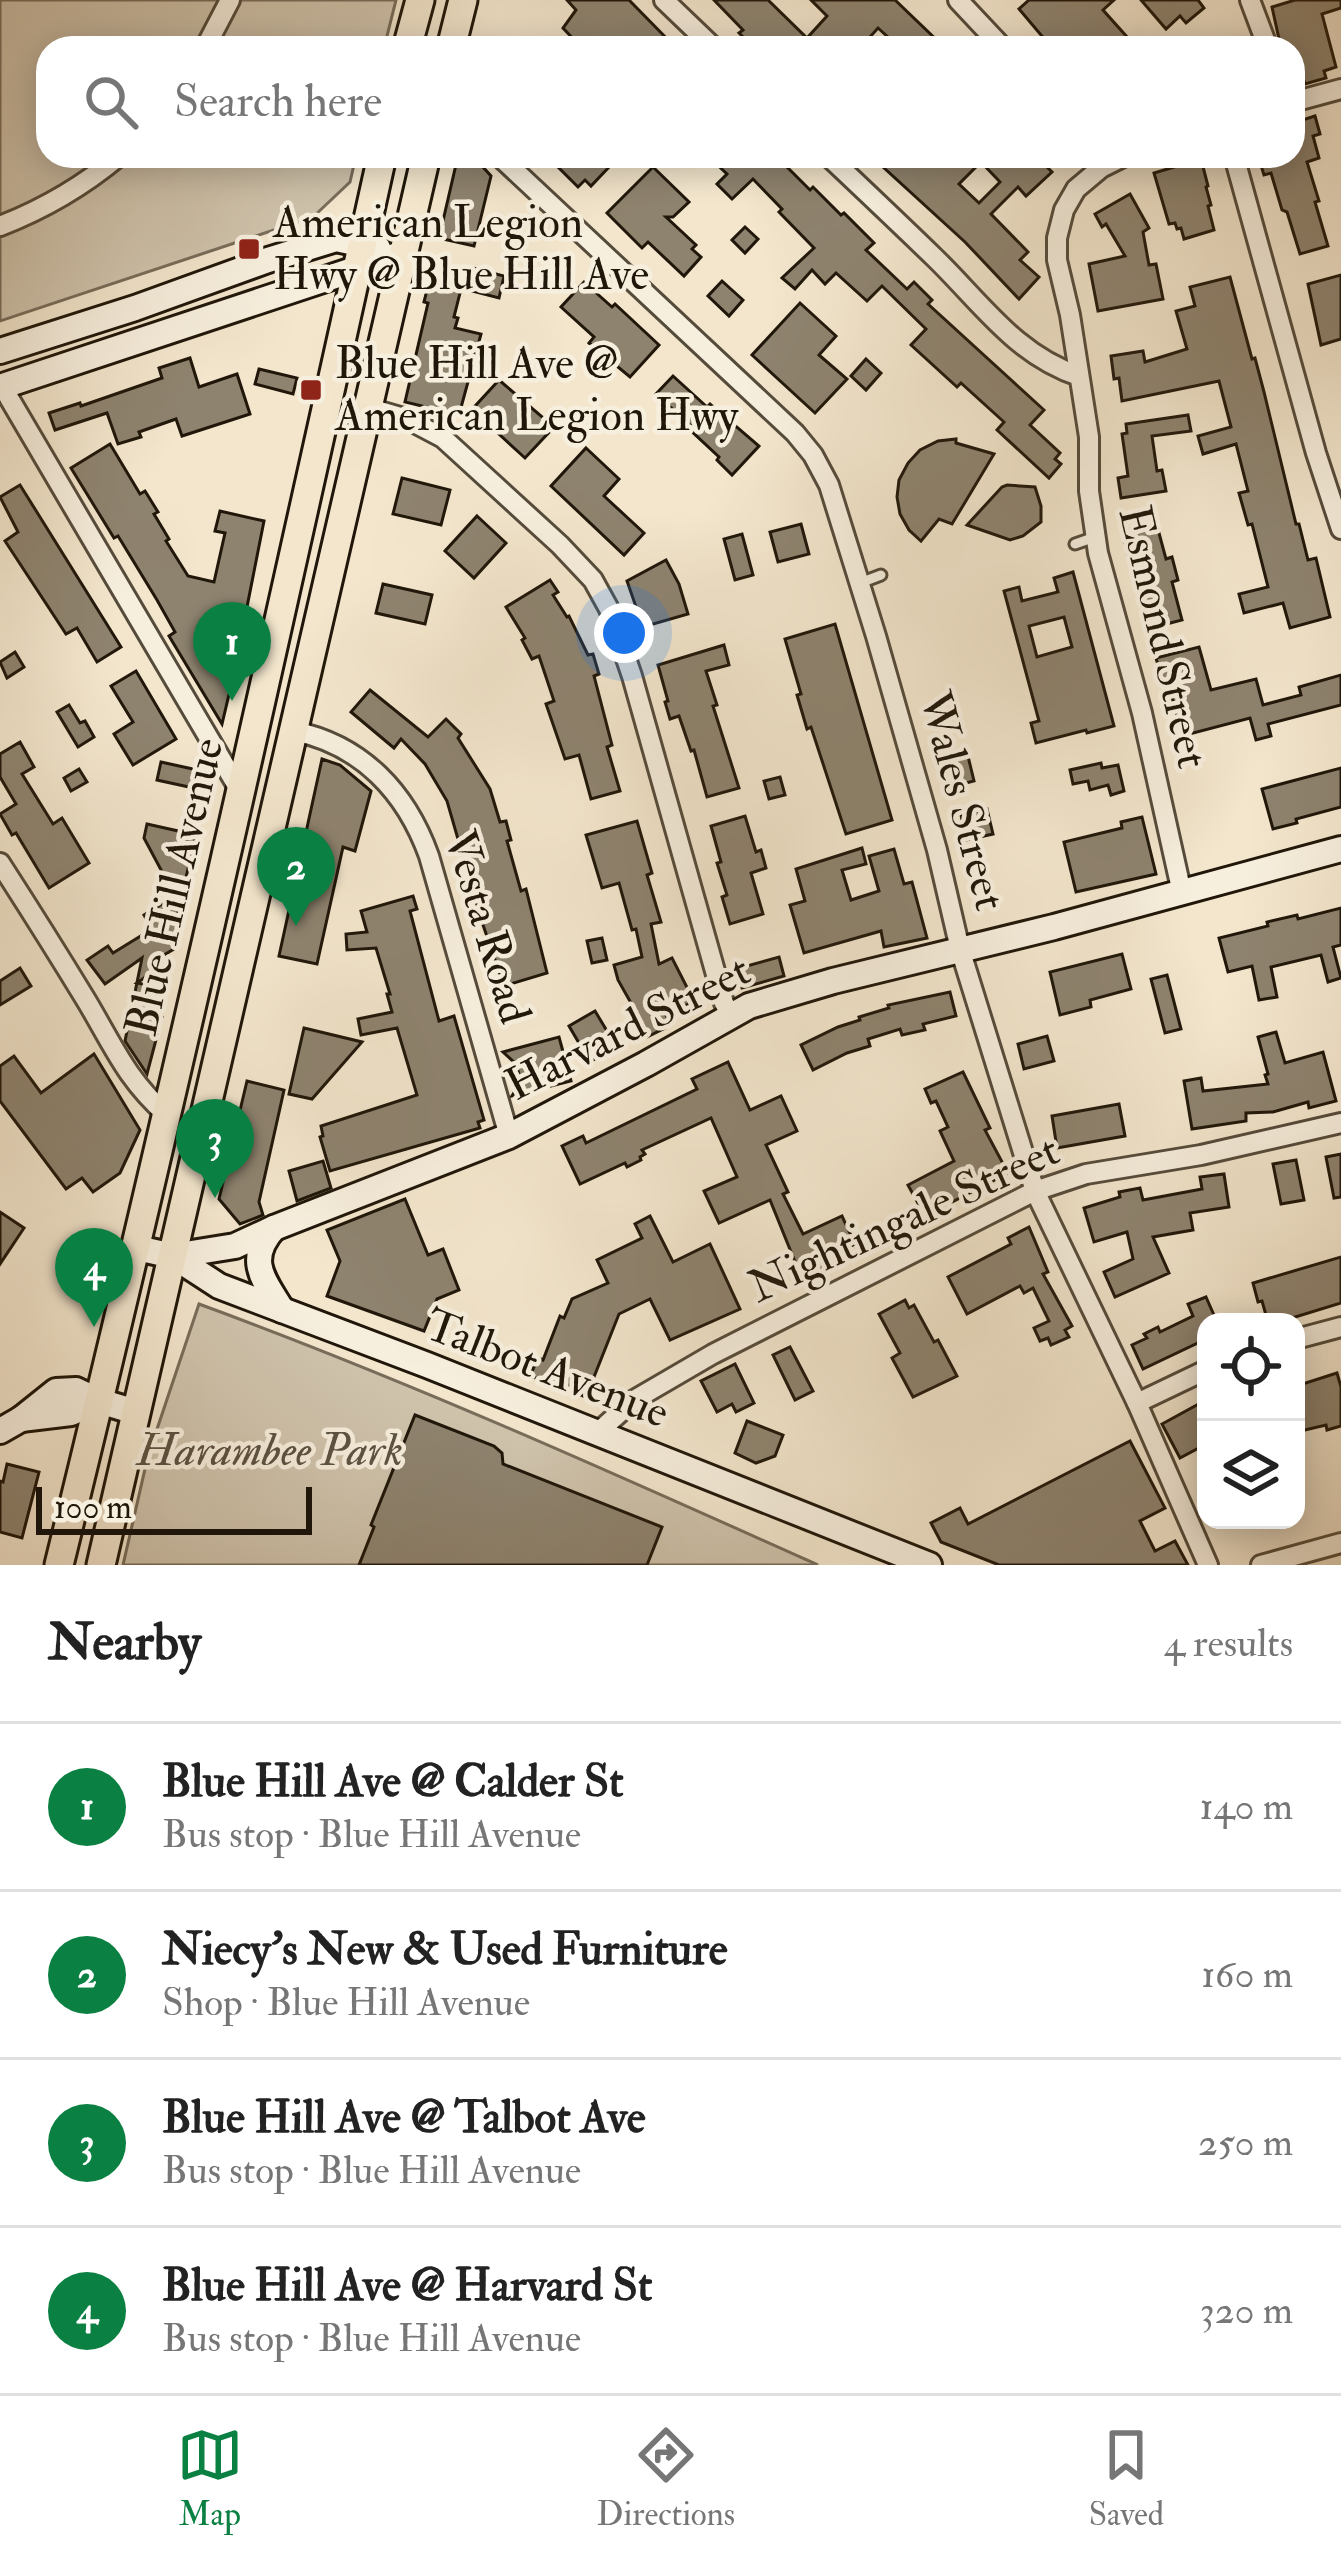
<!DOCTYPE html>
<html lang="en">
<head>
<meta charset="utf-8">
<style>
	:root { --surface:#fff; --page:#f2f2f2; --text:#222; --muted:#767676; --line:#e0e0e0; --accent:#0b8043 }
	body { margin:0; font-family:"IM FELL Double Pica",serif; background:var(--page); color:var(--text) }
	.controls { position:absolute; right:36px; bottom:36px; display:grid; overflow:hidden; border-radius:24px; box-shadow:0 6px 30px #0003 }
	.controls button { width:108px; height:108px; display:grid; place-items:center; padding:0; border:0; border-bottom:3px solid var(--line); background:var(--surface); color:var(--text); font:60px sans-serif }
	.scale { position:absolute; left:36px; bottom:30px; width:276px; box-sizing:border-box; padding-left:12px; border:6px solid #20170a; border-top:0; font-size:33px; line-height:42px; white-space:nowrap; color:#20170a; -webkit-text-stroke:9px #f7efde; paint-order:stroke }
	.you { position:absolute; left:624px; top:633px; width:42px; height:42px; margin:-30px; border:9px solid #fff; border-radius:50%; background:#1a73e8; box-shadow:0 0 0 18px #1a73e833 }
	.badge { display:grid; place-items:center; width:78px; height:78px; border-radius:50%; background:var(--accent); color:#fff; font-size:39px; font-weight:700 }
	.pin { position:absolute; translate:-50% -99px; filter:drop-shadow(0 3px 6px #0008) }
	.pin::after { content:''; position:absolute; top:63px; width:42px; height:36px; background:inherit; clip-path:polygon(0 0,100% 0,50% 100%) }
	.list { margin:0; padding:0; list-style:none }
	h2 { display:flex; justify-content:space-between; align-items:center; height:156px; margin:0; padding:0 48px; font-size:51px }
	h2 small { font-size:39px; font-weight:400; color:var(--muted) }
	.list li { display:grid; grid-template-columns:78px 1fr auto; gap:36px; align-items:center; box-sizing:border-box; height:168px; padding:0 48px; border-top:3px solid var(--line) }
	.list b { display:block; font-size:45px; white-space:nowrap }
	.list p { margin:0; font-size:39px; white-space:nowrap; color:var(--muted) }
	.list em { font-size:39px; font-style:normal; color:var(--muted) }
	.icon { flex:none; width:66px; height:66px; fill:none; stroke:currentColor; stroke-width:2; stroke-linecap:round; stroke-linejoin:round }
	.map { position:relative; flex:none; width:1341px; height:1565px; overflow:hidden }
	.search { position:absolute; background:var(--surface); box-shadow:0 6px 30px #0003; left:36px; right:36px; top:36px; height:132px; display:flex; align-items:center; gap:30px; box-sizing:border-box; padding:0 42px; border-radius:36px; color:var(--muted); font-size:45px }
	.sheet { height:828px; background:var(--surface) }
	nav { display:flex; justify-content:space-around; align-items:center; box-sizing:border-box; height:168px; border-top:3px solid var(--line); background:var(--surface); font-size:33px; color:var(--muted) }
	nav a { display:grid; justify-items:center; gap:6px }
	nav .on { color:var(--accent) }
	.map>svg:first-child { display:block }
	.green { fill:#cfc3ac; stroke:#786d5b; stroke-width:3 }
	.building { fill:#8e836f; stroke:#20170a; stroke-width:3; fill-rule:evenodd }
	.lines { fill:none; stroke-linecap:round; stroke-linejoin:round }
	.lane-casing { stroke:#554b3b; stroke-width:15 }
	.street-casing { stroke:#554b3b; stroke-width:24 }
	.secondary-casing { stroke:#20170a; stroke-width:30 }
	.primary-casing { stroke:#20170a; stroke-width:33 }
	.lane { stroke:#f7efde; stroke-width:9 }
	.street { stroke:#f7efde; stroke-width:18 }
	.secondary { stroke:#f7efde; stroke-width:24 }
	.primary { stroke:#f3e6cd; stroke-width:27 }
	.poi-dot { fill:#8f2418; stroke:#f7efde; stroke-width:4.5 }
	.labels { text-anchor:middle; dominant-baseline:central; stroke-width:9; stroke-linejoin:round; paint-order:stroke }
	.poi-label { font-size:45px; fill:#20170a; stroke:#f7efde; text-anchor:start }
	.street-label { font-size:45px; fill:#20170a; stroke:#f7efde }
	.park-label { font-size:45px; font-style:italic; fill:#5d5343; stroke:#f7efde }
</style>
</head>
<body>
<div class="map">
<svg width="1341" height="1565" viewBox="0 0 1341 1565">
	<rect width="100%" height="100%" fill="#f3e6cd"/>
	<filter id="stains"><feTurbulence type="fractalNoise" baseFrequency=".00167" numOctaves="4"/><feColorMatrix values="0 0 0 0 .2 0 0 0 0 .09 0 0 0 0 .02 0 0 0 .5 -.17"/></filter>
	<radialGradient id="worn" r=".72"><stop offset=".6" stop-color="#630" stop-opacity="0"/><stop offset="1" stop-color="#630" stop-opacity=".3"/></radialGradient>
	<g class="green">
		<path d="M0,0H396L384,48H48V156H356L350,182L313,217L0,321Z"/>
		<path d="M199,1304C409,1381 613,1473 818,1565H123L148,1456Z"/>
	</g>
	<g class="building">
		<path d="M567,0H629L676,48H582L563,28L576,10Z"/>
		<path d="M714,0H768L807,38L827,16L811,0H895L945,48H900L878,28L860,48H754L739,33L743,30Z"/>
		<path d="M1029,0H1114L1103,10L1137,48H1052L1019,9Z"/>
		<path d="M1141,0H1198L1204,8L1186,23L1180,16L1166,29Z"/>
		<path d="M1295,0H1341V8L1322,14L1336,67L1324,71L1326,78L1305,84L1303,78L1293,81V48H1281L1272,7Z"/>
		<path d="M1315,116L1320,134L1313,136L1319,158L1307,162L1319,201L1315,202L1328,246L1300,254L1287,212L1282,210L1271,173L1264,175L1258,156H1293V123Z"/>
		<path d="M458,156H473L491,176L474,246L439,238Z"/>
		<path d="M570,156H601L610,166L591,186L585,180L578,187L558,167Z"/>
		<path d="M708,156H776L810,190L813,187L841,215L844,213L874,243L866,250L907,289L914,282L932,300L928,304L1044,410L1030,425L1060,453L1055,459L1061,464L1049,478L997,430L1004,422L961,383L957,387L911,345L926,329L882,286L867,301L836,273L825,284L812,270L795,289L782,278L814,248L779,212L782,209L753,179L732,199L717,184L727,174Z"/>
		<path d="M871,156H919L927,164L934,156H948L956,164L964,156H1052L1044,164L1052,172L1026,196L1018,187L991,214L1028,252L1020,260L1039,277L1019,299L965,242ZM981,162L1000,182L979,203L959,184Z"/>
		<path d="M1201,159L1208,186L1206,187L1211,205L1208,206L1214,230L1184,239L1181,228L1177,229L1175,223L1169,224L1154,173Z"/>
		<path d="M653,167L689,202L673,217H666L696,245L692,249L701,257L684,276L648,242L642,248L607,213Z"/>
		<path d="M1130,194L1149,228L1143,232L1149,265L1156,264L1163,299L1098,311L1089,264L1125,256L1106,224L1102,227L1095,214Z"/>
		<path d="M745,227L758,239L745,253L732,240Z"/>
		<path d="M473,268L504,276L499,298L468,290Z"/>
		<path d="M1341,275V339L1321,345L1308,284Z"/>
		<path d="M1230,277L1252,359L1255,358L1264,392L1296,524H1299L1308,560L1316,558L1330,617L1290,628L1283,603L1244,613L1239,594L1268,587L1252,524L1248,525L1239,493L1248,491L1236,444L1203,454L1198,436L1231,427L1219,381L1122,401L1119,378L1114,379L1111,356L1143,351L1145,362L1187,349L1176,311L1195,306L1190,287Z"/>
		<path d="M722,281L743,300L729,316L708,296Z"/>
		<path d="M429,282L461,289L454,317L458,318L455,328L481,334L459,415L405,402L428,303L424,302Z"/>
		<path d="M584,282L612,307L615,304L659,345L630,377L589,343L594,337L561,307Z"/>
		<path d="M800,303L836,336L819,355L847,379L815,413L752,355Z"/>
		<path d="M190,358L199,387L237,374L250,414L182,436L176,419L139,432L141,437L118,444L107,413L55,430L49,413L80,403L81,406L162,378L159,368Z"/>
		<path d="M866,359L881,373L866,390L851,376Z"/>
		<path d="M259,369L297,378L293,394L255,384Z"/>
		<path d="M673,376L707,407L710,404L759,446L732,475L717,460L719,457L688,428L690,425L656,394Z"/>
		<path d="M499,380L554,427L525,458L489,425L482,432L465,417Z"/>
		<path d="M1188,415L1191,431L1152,436L1157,471L1162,470L1166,491L1121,498L1118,478L1128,476L1122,434L1127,433L1126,424Z"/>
		<path d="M956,439V443L994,454L952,524L939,519L921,541L909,530L900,514L897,497L899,480L908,463L920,450L938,441Z"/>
		<path d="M110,444L140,494L145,491L158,512L154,514L169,539L166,541L188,576L214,582L225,533L215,531L220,511L264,521L245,617L247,618L222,724L169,636L175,632L157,600L118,536L114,538L71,468Z"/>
		<path d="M586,448L619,479L604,496L644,533L624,555L551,486Z"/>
		<path d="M402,478L450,490L441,525L393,514Z"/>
		<path d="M20,485L121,647L97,662L77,628L66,634L5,541L18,532L0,497Z"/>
		<path d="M1007,485L1035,487L1041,506V522L1023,536L1010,540L967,525L1002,487Z"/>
		<path d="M477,516L506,543L474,578L445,551Z"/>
		<path d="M1156,522L1166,559L1172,557L1178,580L1172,582L1182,620L1148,629L1122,531Z"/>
		<path d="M801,524L809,554L778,562L770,532Z"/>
		<path d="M742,534L753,575L735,580L724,539Z"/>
		<path d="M666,560L679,584L688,614L643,627L627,581Z"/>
		<path d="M1073,572L1114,726L1087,733L1086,730L1036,743L1031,723L1039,721L1004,591L1019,587L1022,601L1058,592L1054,578ZM1064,617L1072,647L1037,657L1029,626Z"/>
		<path d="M550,580L558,592L553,595L567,617L569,616L588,655L593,654L599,674L594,676L612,745L607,747L620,791L591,799L579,755L565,759L546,704L554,701L539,656L532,659L522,640L525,638L506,607Z"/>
		<path d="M383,584L432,595L425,624L376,613Z"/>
		<path d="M835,624L892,820L846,834L811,727L807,729L797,695L801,694L785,639Z"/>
		<path d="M724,645L729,665L706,671L717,705L713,706L739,788L707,797L694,750L691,751L679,716L670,719L665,702L668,701L658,665Z"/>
		<path d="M1199,647L1211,690L1256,679L1263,705L1301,695L1299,687L1341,675V705L1268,724L1271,736L1256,740L1250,718L1182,736L1170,689L1165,690L1156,658Z"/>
		<path d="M15,652L24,667L7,678L0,662Z"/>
		<path d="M136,671L176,739L133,765L114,734L133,722L111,686Z"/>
		<path d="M370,690L428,737L446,719L461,734L458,738L490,789L500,822L506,821L511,840L507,841L521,891L526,889L547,973L504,986L482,922L447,801L425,764L401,739L394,748L351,712Z"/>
		<path d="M69,705L80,723L85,721L94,737L78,747L57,712Z"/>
		<path d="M20,742L34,767L22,774L53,824L62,818L89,863L49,888L16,833L12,835L0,814L16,804L0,777V754Z"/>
		<path d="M966,748L974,781L951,787L948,776L942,777L938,763L945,762L943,754Z"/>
		<path d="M322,759L340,765L371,791L355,851L343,847L317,964L279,956Z"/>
		<path d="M161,762L211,773L207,791L157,780Z"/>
		<path d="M1101,763L1102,768L1118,765L1124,791L1111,795L1108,785L1090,790L1088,781L1073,784L1070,770Z"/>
		<path d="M1341,768V807L1296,819L1297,823L1273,829L1262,789Z"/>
		<path d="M79,769L87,782L71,791L64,778Z"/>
		<path d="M780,777L785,795L769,799L764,781Z"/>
		<path d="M987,809L993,834L966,840L961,815Z"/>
		<path d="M745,816L756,852L761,850L766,868L751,873L763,914L730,924L722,897L727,895L717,863L721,862L711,826Z"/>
		<path d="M1142,817L1156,874L1076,892L1064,842L1122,828L1121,822Z"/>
		<path d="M637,821L652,873L647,875L661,922L651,924L659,964L672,958L694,1001L666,1015L669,1021L663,1024L665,1028L645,1038L636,1020L640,1019L618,980L614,965L642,957L636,929L632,930L619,883L602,888L586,835Z"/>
		<path d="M147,824L196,835L175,924L178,930L174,949L164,955L168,961L137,983L158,987L154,1003L160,1004L158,1016L162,1017L147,1074L125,1041L142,958L105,984L87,960L108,946L113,953L152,929L144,915L175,896L144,838Z"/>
		<path d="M862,848L866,864L842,870L851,900L879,891L869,856L894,849L904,884L912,882L927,938L884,947L881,931L804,953L790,905L805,901L796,869Z"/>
		<path d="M413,896L417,909L410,911L439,1021L454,1016L484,1120L478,1122L480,1128L330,1171L320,1137L323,1136L321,1126L417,1095L397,1028L361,1035L358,1019L392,1012L387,994H390L376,948L347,950L346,934L367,932L361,911Z"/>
		<path d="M1341,908V945L1333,947L1341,978L1328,982L1321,955L1271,967L1277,997L1259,1000L1252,966L1228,972L1219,938L1268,926L1267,922L1297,915L1298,919Z"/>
		<path d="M602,938L607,960L592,963L587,941Z"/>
		<path d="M1122,954L1131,989L1090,1000L1091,1007L1060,1015L1050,972Z"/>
		<path d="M779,957L784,976L742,988L736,969Z"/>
		<path d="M20,968L31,986L0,1005V981Z"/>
		<path d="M1167,975L1181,1029L1165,1033L1151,979Z"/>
		<path d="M950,992L956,1016L923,1024L925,1030L902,1035L900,1029L868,1039L870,1046L847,1053L813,1070L801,1045L838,1027L860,1020L859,1017L889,1008L888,1005Z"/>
		<path d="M595,1011L616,1046L590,1062L569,1026Z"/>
		<path d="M304,1028L362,1042L312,1099L289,1094Z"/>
		<path d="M1276,1032L1285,1063L1323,1052L1336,1101L1309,1108L1308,1102L1273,1112L1246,1113V1121L1192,1129L1184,1081L1201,1078L1203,1091L1268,1084L1265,1075L1268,1074L1258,1037Z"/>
		<path d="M1047,1036L1054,1061L1024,1069L1018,1044Z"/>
		<path d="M559,1037L571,1081L512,1096L521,1081L516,1064L503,1052Z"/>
		<path d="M94,1054L140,1130L120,1173L93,1192L82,1178L66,1189L0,1101V1066L14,1056L41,1093Z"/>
		<path d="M728,1062L750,1110L781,1096L797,1131L766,1145L788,1192L783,1194L803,1234L842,1216L855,1244L826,1258L830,1267L802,1279L770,1200L719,1223L704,1191L737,1177L711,1118L642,1150L645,1154L640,1157L641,1160L627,1167L625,1163L580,1184L562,1146L583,1136L586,1143L697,1089L692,1079Z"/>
		<path d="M963,1072L990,1128L985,1130L1008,1173L925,1216L908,1185L954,1161L940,1131L948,1127L936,1101L931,1103L925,1089Z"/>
		<path d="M247,1081L284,1090L259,1202L263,1215L240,1224L219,1199Z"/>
		<path d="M1119,1104L1125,1136L1057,1148L1052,1116Z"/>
		<path d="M1341,1154V1197L1334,1198L1326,1157Z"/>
		<path d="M1296,1160L1304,1200L1281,1204L1273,1164Z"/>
		<path d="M323,1161L331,1188L297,1201L289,1171Z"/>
		<path d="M1224,1174L1229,1207L1190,1213L1193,1230L1153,1237L1169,1273L1115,1297L1104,1272L1133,1259L1127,1232L1094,1242L1084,1208L1120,1197L1119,1192L1140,1188L1143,1200L1202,1189L1200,1177Z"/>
		<path d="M405,1199L428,1255L443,1249L459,1290L437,1299L424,1331L327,1296L340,1261L327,1230Z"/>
		<path d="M0,1212L24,1228L0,1264Z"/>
		<path d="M650,1216L673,1262L710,1244L740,1309L670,1340L650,1299L619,1314L586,1397L530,1376L538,1358L543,1360L560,1316L564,1318L572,1299L608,1283L597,1260L642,1238L635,1224Z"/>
		<path d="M1029,1227L1048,1272L1043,1274L1072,1326L1065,1330L1069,1337L1051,1345L1048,1338L1040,1341L1034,1328L1049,1321L1033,1288L1024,1293L1020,1286L967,1314L948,1277L1011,1244L1008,1238Z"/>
		<path d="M1341,1257V1303L1279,1322H1268L1262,1301L1258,1302L1253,1283Z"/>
		<path d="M1206,1297L1217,1322H1206V1339L1143,1369L1132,1345L1147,1338L1144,1334L1158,1327L1160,1332L1193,1316L1188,1304Z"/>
		<path d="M905,1300L909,1308L914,1305L934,1342L938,1340L957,1376L913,1397L892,1358L900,1353L879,1314Z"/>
		<path d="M790,1347L813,1391L795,1400L773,1355Z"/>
		<path d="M735,1364L754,1403L736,1412L732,1404L717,1412L701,1381Z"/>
		<path d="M1337,1373L1341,1387V1426L1327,1430L1326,1425L1296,1432V1386Z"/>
		<path d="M1206,1400V1444L1180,1458L1162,1424Z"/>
		<path d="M415,1415L494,1446L502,1453L503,1464L662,1527L647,1565H359L374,1527L371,1525Z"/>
		<path d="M747,1421L783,1435L775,1456L756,1463L735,1453Z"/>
		<path d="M1130,1441L1165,1508L1140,1521L1155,1551L1175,1541L1188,1565H999L941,1542L931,1523L960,1508L968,1524Z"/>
		<path d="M7,1464L39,1472L22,1538L0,1532V1481L3,1482Z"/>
	</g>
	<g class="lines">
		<g class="lane-casing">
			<g id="lane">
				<path d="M1075,544L1095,537"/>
				<path d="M860,583L881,575"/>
			</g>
		</g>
		<g class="street-casing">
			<g id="street">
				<path d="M664,0L714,48"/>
				<path d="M958,0L1003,48"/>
				<path d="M1250,0L1268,48"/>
				<path d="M205,48L230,0"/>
				<path d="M1293,102L1341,89"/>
				<path d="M499,156L795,433L813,455L829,485L876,636L937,850L960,949L1035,1191L1137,1403L1208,1565"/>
				<path d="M828,156C864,190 900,224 936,259C982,304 1016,355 1079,376"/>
				<path d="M1125,156L1101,168L1076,189L1064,210L1057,238V260L1070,315L1089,437V491L1098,553L1142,713L1182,893"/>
				<path d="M1234,156L1316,453L1341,529"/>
				<path d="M0,226C44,209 82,187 119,156"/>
				<path d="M2,386L240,791"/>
				<path d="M369,408L407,419L443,438L560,545L593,580L609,609L632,676L724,1003L731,1015"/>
				<path d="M294,731C362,745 406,792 429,856L509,1136"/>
				<path d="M0,863C29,908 58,954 86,1000C113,1045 126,1079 167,1115"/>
				<path d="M1296,1339L1341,1327"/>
				<path d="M1137,1403L1206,1370"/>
				<path d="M597,1433L634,1400L713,1354L1035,1191L1086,1174L1201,1155L1341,1123"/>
				<path d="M1261,1565L1341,1543"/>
			</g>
		</g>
		<g class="secondary-casing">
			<g id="secondary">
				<path d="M0,351L135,308L268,260L336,239L378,248"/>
				<path d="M0,387L404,253"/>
				<path d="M274,1228C245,1260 264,1280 282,1310"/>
				<path d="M137,1248L173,1256L219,1286L427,1365L929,1565"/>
				<path d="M173,1256L235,1246L274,1228L509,1136L646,1064L749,1006L833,981L1054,927L1341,849"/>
				<path d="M21,1419L71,1413L99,1401"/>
				<path d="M0,1431L21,1419L56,1391L76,1390L99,1401L136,1412"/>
			</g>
		</g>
		<g class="primary-casing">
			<g id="primary">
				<path d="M407,48L420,0"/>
				<path d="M451,48L463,0"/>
				<path d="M59,1565C174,1097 278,627 382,156"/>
				<path d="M101,1565L426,156"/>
			</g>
		</g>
		<use href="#lane" class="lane"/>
		<use href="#street" class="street"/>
		<use href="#secondary" class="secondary"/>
		<use href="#primary" class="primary"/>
	</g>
	<g class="poi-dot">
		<rect x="237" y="237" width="24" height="24" rx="6"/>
		<rect x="299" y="378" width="24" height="24" rx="6"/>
	</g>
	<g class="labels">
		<g class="poi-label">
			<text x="273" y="223">American Legion<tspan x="273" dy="52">Hwy @ Blue Hill Ave</tspan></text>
			<text x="335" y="364">Blue Hill Ave @<tspan x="335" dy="52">American Legion Hwy</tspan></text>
		</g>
		<g class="street-label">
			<text transform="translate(1163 637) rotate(77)">Esmond Street</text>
			<text transform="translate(962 801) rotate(75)">Wales Street</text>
			<text transform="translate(175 887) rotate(-77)">Blue Hill Avenue</text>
			<text transform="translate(487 927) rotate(73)">Vesta Road</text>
			<text transform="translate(628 1028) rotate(-27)">Harvard Street</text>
			<text transform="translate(904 1219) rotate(-25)">Nightingale Street</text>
			<text transform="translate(547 1369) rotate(21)">Talbot Avenue</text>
		</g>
		<g class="park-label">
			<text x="270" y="1451">Harambee Park</text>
		</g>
	</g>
	<rect width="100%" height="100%" filter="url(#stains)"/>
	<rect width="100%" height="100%" fill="url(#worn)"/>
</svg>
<div class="controls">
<button><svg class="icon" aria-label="locate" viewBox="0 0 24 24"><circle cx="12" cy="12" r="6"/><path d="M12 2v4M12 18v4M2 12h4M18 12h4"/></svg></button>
<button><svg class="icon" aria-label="layers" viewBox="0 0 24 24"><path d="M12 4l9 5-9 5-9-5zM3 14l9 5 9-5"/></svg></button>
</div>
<div class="scale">100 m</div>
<div class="you"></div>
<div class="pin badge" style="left:232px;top:701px">1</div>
<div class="pin badge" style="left:296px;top:926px">2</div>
<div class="pin badge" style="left:215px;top:1198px">3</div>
<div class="pin badge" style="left:94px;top:1327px">4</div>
<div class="search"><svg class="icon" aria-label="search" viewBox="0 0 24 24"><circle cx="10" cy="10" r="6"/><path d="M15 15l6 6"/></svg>Search here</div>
</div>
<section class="sheet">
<h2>Nearby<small>4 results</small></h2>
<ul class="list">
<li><span class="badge">1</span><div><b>Blue Hill Ave @ Calder St</b><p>Bus stop · Blue Hill Avenue</p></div><em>140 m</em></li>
<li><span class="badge">2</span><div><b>Niecy's New &amp; Used Furniture</b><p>Shop · Blue Hill Avenue</p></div><em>160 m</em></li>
<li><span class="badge">3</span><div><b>Blue Hill Ave @ Talbot Ave</b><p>Bus stop · Blue Hill Avenue</p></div><em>250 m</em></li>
<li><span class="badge">4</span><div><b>Blue Hill Ave @ Harvard St</b><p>Bus stop · Blue Hill Avenue</p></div><em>320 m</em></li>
</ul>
</section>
<nav>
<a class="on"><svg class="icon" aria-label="map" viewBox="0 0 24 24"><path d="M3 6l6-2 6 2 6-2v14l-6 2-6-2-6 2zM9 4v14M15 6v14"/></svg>Map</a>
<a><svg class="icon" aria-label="directions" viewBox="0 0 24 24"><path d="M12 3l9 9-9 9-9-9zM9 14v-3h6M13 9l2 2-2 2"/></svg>Directions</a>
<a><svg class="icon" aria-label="saved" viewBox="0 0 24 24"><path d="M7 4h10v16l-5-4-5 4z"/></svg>Saved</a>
</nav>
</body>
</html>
